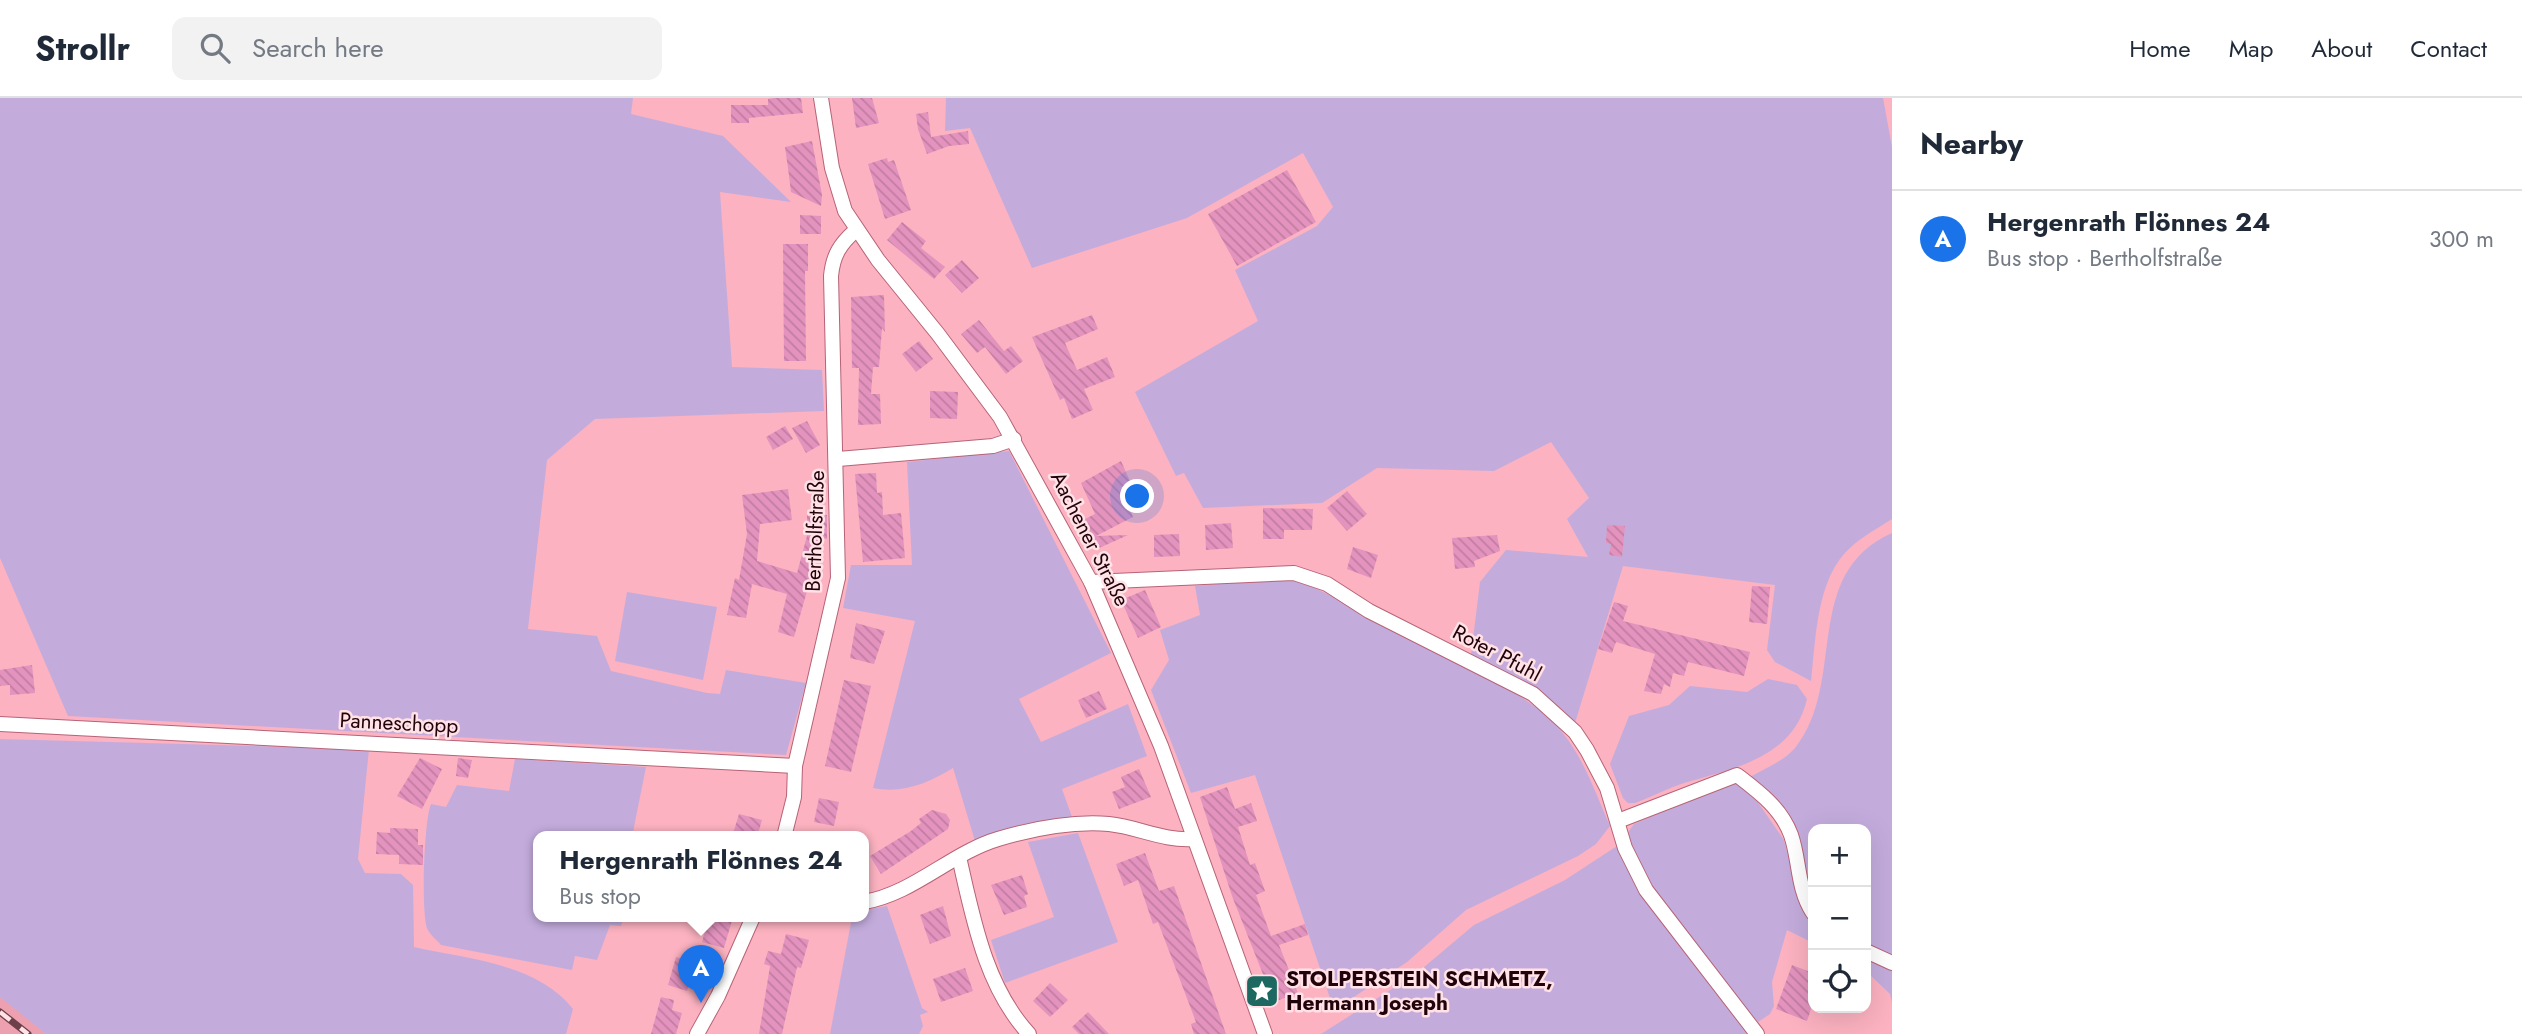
<!DOCTYPE html>
<html lang="en">
<head>
<meta charset="utf-8">
<style>
	:root { --surface:#fff; --page:#f2f2f3; --text:#1f2937; --muted:#747a83; --line:#e0e1e3; --accent:#1a73e8 }
	body { margin:0; font-family:Jost,sans-serif; background:var(--page); color:var(--text) }
	.controls { position:absolute; right:21px; bottom:21px; display:grid; overflow:hidden; border-radius:14px; box-shadow:0 7px 28px #0002 }
	.controls button { width:63px; height:63px; display:grid; place-items:center; padding:0; border:0; border-bottom:2px solid var(--line); background:var(--surface); color:var(--text); font:35px sans-serif }
	.you { position:absolute; left:1138px; top:399px; width:24px; height:24px; margin:-18px; border:5px solid #fff; border-radius:50%; background:#1a73e8; box-shadow:0 0 0 10px #1a73e833 }
	.badge { display:grid; place-items:center; width:46px; height:46px; border-radius:50%; background:var(--accent); color:#fff; font-size:23px; font-weight:700 }
	.pin { position:absolute; translate:-50% -58px; filter:drop-shadow(0 2px 4px #0008) }
	.pin::after { content:''; position:absolute; top:37px; width:24px; height:21px; background:inherit; clip-path:polygon(0 0,100% 0,50% 100%) }
	.popup { position:absolute; left:533px; top:733px; width:336px; height:91px; box-sizing:border-box; display:grid; place-content:center; border-radius:14px; background:var(--surface); filter:drop-shadow(0 2px 5px #0005); font-size:23px; white-space:nowrap; color:var(--muted) }
	.popup b { font-size:26px; color:var(--text) }
	.popup::after { content:''; position:absolute; left:50%; top:100%; margin-left:-14px; border:14px solid transparent; border-top-color:var(--surface) }
	.list { margin:0; padding:0; list-style:none }
	h2 { display:flex; justify-content:space-between; align-items:center; height:91px; margin:0; padding:0 28px; font-size:30px }
	h2 small { font-size:23px; font-weight:400; color:var(--muted) }
	.list li { display:grid; grid-template-columns:46px 1fr auto; gap:21px; align-items:center; box-sizing:border-box; height:98px; padding:0 28px; border-top:2px solid var(--line) }
	.list b { display:block; font-size:26px; white-space:nowrap }
	.list p { margin:0; font-size:23px; white-space:nowrap; color:var(--muted) }
	.list em { font-size:23px; font-style:normal; color:var(--muted) }
	.icon { flex:none; width:38px; height:38px; fill:none; stroke:currentColor; stroke-width:2; stroke-linecap:round; stroke-linejoin:round }
	.map { position:relative; flex:none; width:1892px; height:936px; overflow:hidden }
	header { display:flex; align-items:center; gap:42px; box-sizing:border-box; height:98px; padding:0 35px; background:var(--surface); border-bottom:2px solid var(--line) }
	header strong { font-size:33px }
	nav { display:flex; gap:38px; margin-inline-start:auto; font-size:24px }
	.search { width:490px; height:63px; background:var(--page); display:flex; align-items:center; gap:18px; box-sizing:border-box; padding:0 24px; border-radius:14px; color:var(--muted); font-size:26px }
	main { display:flex }
	aside { flex:1; background:var(--surface) }
	.map>svg:first-child { display:block }
	.built { fill:#eda0af }
	.green { fill:#c3acdc }
	.building { fill:url(#building-back-hatch) }
	.lines { fill:none; stroke-linecap:round; stroke-linejoin:round }
	.minor-casing { stroke:#b76376; stroke-width:16 }
	.minor { stroke:#fff; stroke-width:14 }
	.rail-casing { stroke:#6c3f49; stroke-width:7 }
	.rail { stroke:#ffe1e6; stroke-width:4.5; stroke-dasharray:13; stroke-linecap:butt }
	.labels { text-anchor:middle; dominant-baseline:central; stroke-width:5; stroke-linejoin:round; paint-order:stroke }
	.street-label { font-size:21px; fill:#1f020a; stroke:#ffe1e6 }
	.poi-label { font-size:21px; font-weight:bold; fill:#1f020a; stroke:#ffe1e6; text-anchor:start }
</style>
</head>
<body>
<header>
<strong>Strollr</strong>
<div class="search"><svg class="icon" aria-label="search" viewBox="0 0 24 24"><circle cx="10" cy="10" r="6"/><path d="M15 15l6 6"/></svg>Search here</div>
<nav><a>Home</a><a>Map</a><a>About</a><a>Contact</a></nav>
</header>
<main>
<div class="map">
<svg width="1892" height="936" viewBox="0 0 1892 936">
	<defs>
		<pattern id="building-back-hatch" width="6" height="6" patternUnits="userSpaceOnUse" patternTransform="scale(1.75)"><rect width="6" height="6" fill="#e393be"/><path d="M-1 5l2 2M0 0l6 6M5-1l2 2" fill="none" stroke="#c27da2"/></pattern>
	</defs>
	<rect width="100%" height="100%" fill="#fcb2c0"/>
	<path class="built" d="M0,899L20,913L46,936H0Z"/>
	<g class="green">
		<path d="M0,0H633L631,16L723,38L791,104L720,94L732,269L822,272L824,313L595,321L547,362L528,531L597,538L611,573L707,595L720,596L726,572L806,585L786,657L68,618L0,460Z"/>
		<path d="M946,0H1883L1892,49V421C1878,430 1863,438 1851,449C1816,479 1816,541 1811,583L1775,564L1767,552L1775,487L1623,468L1575,625L1542,594L1471,557L1480,484L1506,452L1588,459L1567,421L1589,400L1551,344L1494,373L1377,370L1322,405L1203,410L1184,375L1176,378L1135,294L1258,223L1235,172L1317,128L1333,109L1303,55L1187,120L1032,170L970,30L945,33Z"/>
		<path d="M1009,353L1111,555L1019,601L1041,644L1128,606L1147,658L1062,691L1072,719L1024,726L975,743L953,670C928,685 903,696 873,690L915,523L843,510L851,467H912L907,364Z"/>
		<path d="M1892,435V862L1866,848V731H1813V809L1796,739L1750,679C1764,671 1784,663 1795,650C1848,584 1800,476 1892,435Z"/>
		<path d="M1289,480C1330,493 1364,518 1402,538C1451,565 1526,590 1562,634C1584,661 1596,696 1610,728L1596,746L1578,758L1466,812L1407,864L1334,912L1255,677L1191,695L1151,592L1169,562L1160,532L1200,517L1195,488Z"/>
		<path d="M627,494L717,509L703,582L615,563Z"/>
		<path d="M1768,581L1797,587L1807,601C1794,657 1740,669 1691,683C1672,688 1654,698 1635,705H1628L1623,700L1610,666L1629,618L1669,607L1690,588L1747,594Z"/>
		<path d="M0,641L369,651L358,761L365,775L401,776L413,787L414,849C467,861 537,865 573,911L566,936H46L0,899Z"/>
		<path d="M515,661L646,669L632,739H538V819H624L621,828L610,827L597,862L575,858L572,872L441,847C437,842 429,836 427,830C421,813 424,722 431,706L446,709L457,687L509,693Z"/>
		<path d="M1734,683L1757,703L1784,742L1798,793L1813,820V845L1787,832L1772,884L1774,908L1770,916L1758,924C1733,895 1621,771 1628,735C1629,732 1632,729 1634,726Z"/>
		<path d="M1078,735L1118,844L1005,885L991,842L1054,819L1028,744Z"/>
		<path d="M1617,748L1641,795L1749,936H1321L1417,875L1474,827L1565,782Z"/>
		<path d="M887,808L922,910L928,914L920,917L923,928L919,936H830L852,819H864V812Z"/>
		<path d="M1866,857L1892,870V905L1890,896L1866,873Z"/>
	</g>
	<g class="building">
		<path d="M774,0H801L803,15L749,20V25H731V7H768V1Z"/>
		<path d="M852,0H872L879,25L856,30Z"/>
		<path d="M928,14L931,39L968,33L969,46L949,48L927,56L918,31L916,16Z"/>
		<path d="M812,43L822,97L821,108L791,94L788,70L785,49Z"/>
		<path d="M887,60L888,64L894,62L911,112L885,121L868,66Z"/>
		<path d="M1287,72L1316,124L1237,168L1208,116Z"/>
		<path d="M800,117L821,118V136H800Z"/>
		<path d="M902,124L926,143L921,150L945,169L934,181L887,142Z"/>
		<path d="M783,146H808V173H805L806,263H784Z"/>
		<path d="M962,162L979,180L962,195L945,177Z"/>
		<path d="M884,197L885,234L882,230L879,269H873L871,296H880L881,326L858,327L859,270H852L851,199Z"/>
		<path d="M1092,217L1098,231L1065,245L1077,272L1107,259L1115,279L1084,291L1093,312L1072,321L1064,300L1060,302L1032,239Z"/>
		<path d="M979,222L1004,253L1011,248L1023,263L1006,276L985,249L977,255L961,236Z"/>
		<path d="M919,243L933,261L916,274L902,256Z"/>
		<path d="M930,293L958,294L957,321L930,320Z"/>
		<path d="M807,323L820,347L806,355L792,330Z"/>
		<path d="M785,328L793,341L773,352L766,339Z"/>
		<path d="M1121,363L1134,392L1124,396L1133,419L1096,438L1128,437L1097,451L1083,422L1095,416L1081,385Z"/>
		<path d="M876,375L877,395L882,394L883,417L901,415L905,460L863,464L855,376Z"/>
		<path d="M788,391L792,422L760,426L757,463L797,475L807,438V417H827V441L822,440L794,539L778,534L787,496L752,486L746,520L727,517L735,480L739,482L747,436L742,397Z"/>
		<path d="M1347,393L1367,416L1347,433L1327,410Z"/>
		<path d="M1263,410L1313,411L1312,432H1284V441H1263Z"/>
		<path d="M1231,425L1233,450L1206,452L1205,427Z"/>
		<path d="M1607,427L1625,428L1622,459L1609,457L1611,446L1606,445Z"/>
		<path d="M1179,436L1180,458L1154,459V437Z"/>
		<path d="M1497,437L1500,453L1474,463L1475,469L1455,471L1452,440Z"/>
		<path d="M1353,449L1378,457L1371,480L1347,471Z"/>
		<path d="M1752,488L1770,489L1767,526L1749,524Z"/>
		<path d="M1145,492L1161,529L1138,540L1121,502Z"/>
		<path d="M1614,504L1628,508L1623,523L1750,554L1744,578L1688,564L1684,578L1673,575L1670,589L1664,586L1661,596L1644,593L1655,556L1616,544L1612,555L1598,551Z"/>
		<path d="M856,525L885,533L874,566L850,560Z"/>
		<path d="M32,567L35,595L10,597V587L0,588V572Z"/>
		<path d="M844,582L871,588L851,674L825,668Z"/>
		<path d="M1099,593L1107,611L1086,620L1078,602Z"/>
		<path d="M420,660L442,671L422,711L397,698Z"/>
		<path d="M458,660L472,662L468,680L456,678Z"/>
		<path d="M1139,671L1151,699L1119,711L1112,694L1125,689L1121,679Z"/>
		<path d="M1227,689L1235,711L1251,705L1257,723L1238,729L1250,767L1255,765L1265,793L1256,797L1271,838L1305,826L1308,837L1279,847L1298,895L1274,904L1232,798L1200,699Z"/>
		<path d="M819,700L839,704L834,728L814,724Z"/>
		<path d="M932,712L946,716L950,722L948,731L881,776L870,758L911,733L921,725L919,721Z"/>
		<path d="M739,716L762,722L757,739H732Z"/>
		<path d="M390,730L418,731V747H423V767L399,766V757L376,756L377,734L390,735Z"/>
		<path d="M1145,755L1159,793L1174,788L1226,936H1194L1191,926L1196,924L1158,824L1153,826L1138,782L1124,788L1116,766Z"/>
		<path d="M1022,777L1028,796L1024,798L1027,809L1004,817L991,787Z"/>
		<path d="M943,808L951,838L930,846L920,817Z"/>
		<path d="M709,819H733L724,850L702,844Z"/>
		<path d="M786,836L809,842L801,870L797,869L782,936H759L770,868L764,866L768,853L781,856Z"/>
		<path d="M676,859L695,865L687,893L668,887Z"/>
		<path d="M1792,867L1813,875V905L1807,923L1776,911Z"/>
		<path d="M965,870L973,893L941,904L933,881Z"/>
		<path d="M1050,885L1068,902L1050,919L1033,903Z"/>
		<path d="M661,899L674,902L672,912L682,915L676,936H651Z"/>
		<path d="M1088,914L1109,936H1079L1072,929Z"/>
	</g>
	<g class="lines">
		<g class="minor-casing">
			<g id="minor">
				<path d="M821,0L832,70L845,113L878,162L938,236L1000,319L1091,484L1161,648L1265,936"/>
				<path d="M838,361L993,348L1014,341"/>
				<path d="M1091,484L1294,475L1327,486L1369,513L1533,596L1575,634L1587,652L1607,690L1625,750L1646,792L1757,936"/>
				<path d="M0,626L795,668"/>
				<path d="M1618,723L1737,677C1759,694 1781,710 1791,737C1800,763 1797,791 1813,815"/>
				<path d="M784,739L794,699L795,668L838,480L831,178C833,157 840,146 856,132"/>
				<path d="M959,759C973,820 985,888 1029,936"/>
				<path d="M864,804C913,796 951,755 998,741C1032,731 1074,723 1109,726C1138,729 1163,743 1193,741"/>
				<path d="M1866,853L1892,865"/>
				<path d="M697,936L718,898L753,819"/>
			</g>
		</g>
		<use href="#minor" class="minor"/>
		<g class="rail-casing">
			<path id="rail" d="M0,914L28,936"/>
		</g>
		<use href="#rail" class="rail"/>
	</g>
	<defs>
		<g id="sight-square" transform="scale(1.75)"><rect x="-9" y="-9" width="18" height="18" rx="4" fill="#1d6861" stroke="#ffe1e6"/><path d="M0-6L1.8-2.2L6-1.7L2.9 1.2L3.7 5.4L0 3.3L-3.7 5.4L-2.9 1.2L-6-1.7L-1.8-2.2Z" fill="#fff"/></g>
	</defs>
	<g fill-rule="evenodd">
		<use href="#sight-square" x="1262" y="893"/>
	</g>
	<g class="labels">
		<g class="street-label">
			<text transform="translate(815 433) rotate(-88)">Bertholfstraße</text>
			<text transform="translate(1090 441) rotate(63)">Aachener Straße</text>
			<text transform="translate(1497 555) rotate(28)">Roter Pfuhl</text>
			<text transform="translate(399 625) rotate(3)">Panneschopp</text>
		</g>
		<g class="poi-label">
			<text x="1286" y="881">STOLPERSTEIN SCHMETZ,<tspan x="1286" dy="24">Hermann Joseph</tspan></text>
		</g>
	</g>
</svg>
<div class="controls">
<button>+</button>
<button>−</button>
<button><svg class="icon" aria-label="locate" viewBox="0 0 24 24"><circle cx="12" cy="12" r="6"/><path d="M12 2v4M12 18v4M2 12h4M18 12h4"/></svg></button>
</div>
<div class="you"></div>
<div class="pin badge" style="left:701px;top:905px">A</div>
<div class="popup"><b>Hergenrath Flönnes 24</b>Bus stop</div>
</div>
<aside>
<h2>Nearby<small></small></h2>
<ul class="list">
<li><span class="badge">A</span><div><b>Hergenrath Flönnes 24</b><p>Bus stop · Bertholfstraße</p></div><em>300 m</em></li>
</ul>
</aside>
</main>
</body>
</html>
